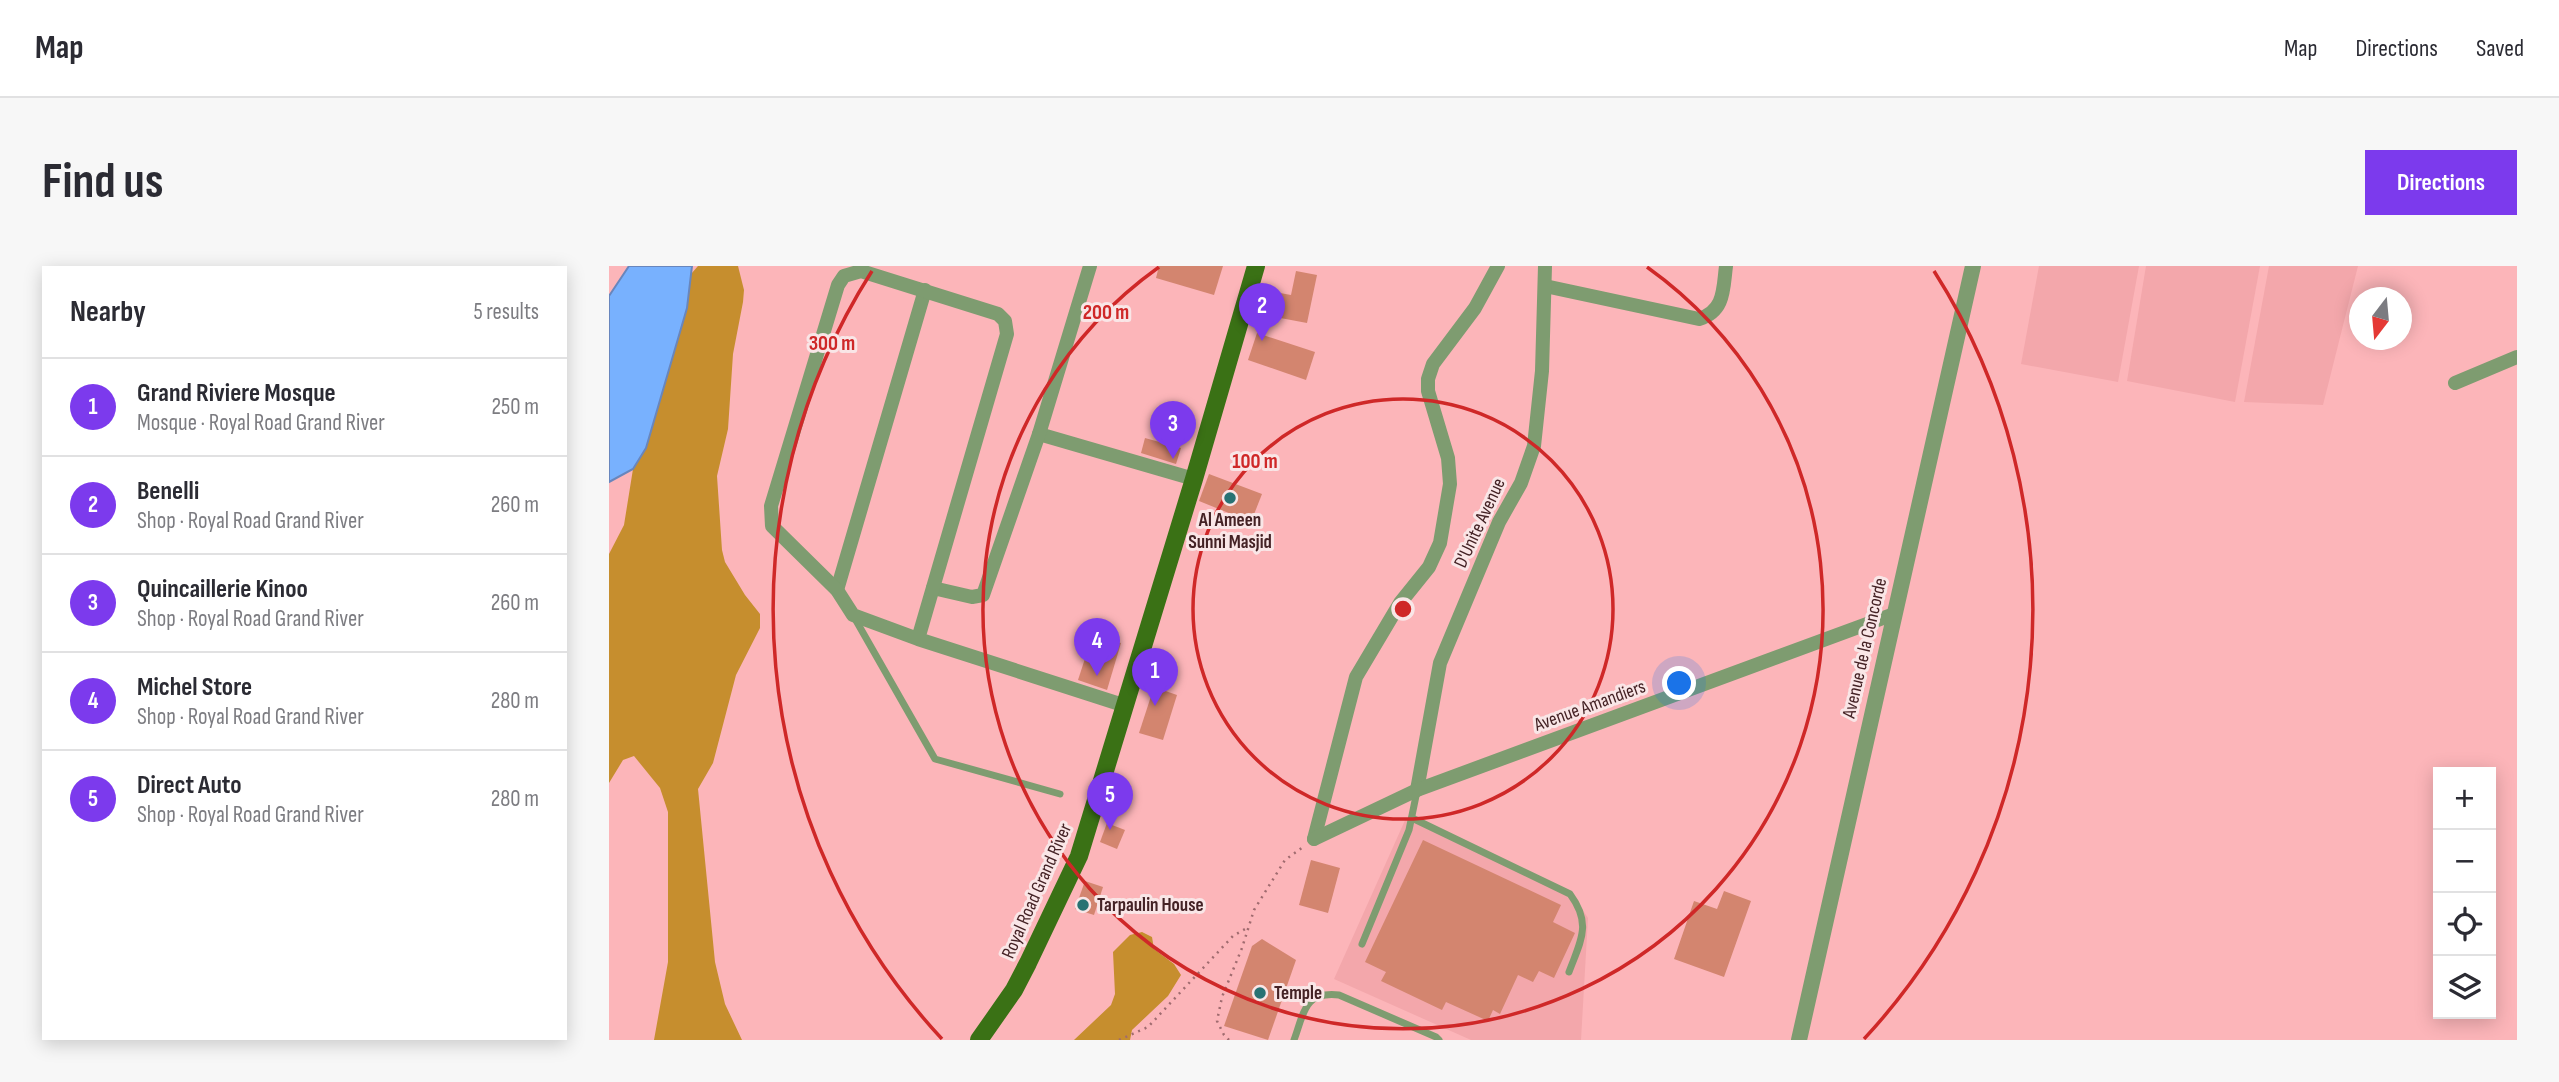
<!DOCTYPE html>
<html lang="en">
<head>
<meta charset="utf-8">
<style>
	:root { --surface:#fff; --page:#f7f7f7; --text:#2b2b33; --muted:#7c7c81; --line:#e1e1e2; --accent:#7c3aed }
	body { margin:0; font-family:"Sofia Sans Condensed",sans-serif; background:var(--page); color:var(--text) }
	.controls { position:absolute; right:21px; bottom:21px; display:grid; overflow:hidden; border-radius:0px; box-shadow:0 4px 18px #0003 }
	.controls button { width:63px; height:63px; display:grid; place-items:center; padding:0; border:0; border-bottom:2px solid var(--line); background:var(--surface); color:var(--text); font:35px sans-serif }
	.compass { position:absolute; left:1740px; top:21px; width:63px; height:63px; border-radius:50%; background:var(--surface); box-shadow:0 4px 18px #0003; rotate:196deg }
	.you { position:absolute; left:1071px; top:418px; width:24px; height:24px; margin:-18px; border:5px solid #fff; border-radius:50%; background:#1a73e8; box-shadow:0 0 0 10px #1a73e833 }
	.badge { display:grid; place-items:center; width:46px; height:46px; border-radius:50%; background:var(--accent); color:#fff; font-size:23px; font-weight:700 }
	.pin { position:absolute; translate:-50% -58px; filter:drop-shadow(0 2px 4px #0008) }
	.pin::after { content:''; position:absolute; top:37px; width:24px; height:21px; background:inherit; clip-path:polygon(0 0,100% 0,50% 100%) }
	.list { margin:0; padding:0; list-style:none }
	h2 { display:flex; justify-content:space-between; align-items:center; height:91px; margin:0; padding:0 28px; font-size:30px }
	h2 small { font-size:23px; font-weight:400; color:var(--muted) }
	.list li { display:grid; grid-template-columns:46px 1fr auto; gap:21px; align-items:center; box-sizing:border-box; height:98px; padding:0 28px; border-top:2px solid var(--line) }
	.list b { display:block; font-size:26px; white-space:nowrap }
	.list p { margin:0; font-size:23px; white-space:nowrap; color:var(--muted) }
	.list em { font-size:23px; font-style:normal; color:var(--muted) }
	.icon { flex:none; width:38px; height:38px; fill:none; stroke:currentColor; stroke-width:2; stroke-linecap:round; stroke-linejoin:round }
	.map { position:relative; flex:none; width:1908px; height:774px; overflow:hidden; border-radius:0px }
	header { display:flex; align-items:center; gap:42px; box-sizing:border-box; height:98px; padding:0 35px; background:var(--surface); border-bottom:2px solid var(--line) }
	header strong { font-size:33px }
	nav { display:flex; gap:38px; margin-inline-start:auto; font-size:24px }
	.intro { display:flex; align-items:center; justify-content:space-between; box-sizing:border-box; height:168px; padding:0 42px }
	h1 { margin:0; font-size:49px }
	.button { padding:18px 32px; border-radius:0px; background:var(--accent); color:#fff; font-size:24px; font-weight:700 }
	main { display:flex; gap:42px; padding:0 42px }
	aside { flex:1; background:var(--surface); border-radius:0px; box-shadow:0 4px 18px #0003 }
	.map>svg:first-child { display:block }
	.built { fill:#f3a7ab }
	.forest { fill:#c68e2e }
	.water { fill:#78b1fe; stroke:#6886bd; stroke-width:2 }
	.building { fill:#d3856f }
	.lines { fill:none; stroke-linecap:round; stroke-linejoin:round }
	.path { stroke:#a06b6f; stroke-width:2.5; stroke-dasharray:2 5; stroke-linecap:butt }
	.service { stroke:#7e9c70; stroke-width:7 }
	.minor { stroke:#7e9c70; stroke-width:14 }
	.tertiary { stroke:#7e9c70; stroke-width:16 }
	.primary { stroke:#3a7115; stroke-width:18 }
	.ring { fill:none; stroke:#cf2828; stroke-width:3.5 }
	.poi-dot { fill:#287273; stroke:#f9e6e7; stroke-width:2.5 }
	.labels { text-anchor:middle; dominant-baseline:central; stroke-width:6; stroke-linejoin:round; paint-order:stroke }
	.poi-label { font-size:19px; font-weight:bold; fill:#442225; stroke:#f9e6e7; text-anchor:start }
	.street-label { font-size:19px; fill:#442225; stroke:#f9e6e7 }
	.centre { fill:#cf2828; stroke:#f9e6e7; stroke-width:3.5 }
	.ring-label { font-size:21px; text-anchor:middle; font-weight:bold; fill:#cf2828; stroke:#f9e6e7; stroke-width:6; stroke-linejoin:round; paint-order:stroke }
</style>
</head>
<body>
<header>
<strong>Map</strong>
<nav><a>Map</a><a>Directions</a><a>Saved</a></nav>
</header>
<div class="intro"><h1>Find us</h1><a class="button">Directions</a></div>
<main>
<aside>
<h2>Nearby<small>5 results</small></h2>
<ul class="list">
<li><span class="badge">1</span><div><b>Grand Riviere Mosque</b><p>Mosque · Royal Road Grand River</p></div><em>250 m</em></li>
<li><span class="badge">2</span><div><b>Benelli</b><p>Shop · Royal Road Grand River</p></div><em>260 m</em></li>
<li><span class="badge">3</span><div><b>Quincaillerie Kinoo</b><p>Shop · Royal Road Grand River</p></div><em>260 m</em></li>
<li><span class="badge">4</span><div><b>Michel Store</b><p>Shop · Royal Road Grand River</p></div><em>280 m</em></li>
<li><span class="badge">5</span><div><b>Direct Auto</b><p>Shop · Royal Road Grand River</p></div><em>280 m</em></li>
</ul>
</aside>
<div class="map">
<svg width="1908" height="774" viewBox="0 0 1908 774">
	<rect width="100%" height="100%" fill="#fcb5b9"/>
	<g class="built">
		<path d="M1430,0H1530L1509,116L1412,98Z"/>
		<path d="M1537,0H1651L1626,136L1518,115Z"/>
		<path d="M1660,0H1749L1714,139L1635,136Z"/>
		<path d="M797,552L962,626L979,652L972,774H862L725,713Z"/>
	</g>
	<g class="forest">
		<path d="M89,0H129L135,24L134,36L124,88L119,163L108,210L113,284L116,296L136,329L151,348V362L127,409L104,497L89,523L106,696L116,738L133,774H45L59,696V546L51,522L25,490L14,494L0,517V288L15,259L24,203L82,8Z"/>
		<path d="M533,666L543,671L545,683L565,698L572,709L559,730L523,764L521,774H465L502,739L506,728L504,686L521,669Z"/>
	</g>
	<path class="water" d="M20,0H83L78,42L37,182L24,203L0,216V30Z"/>
	<g class="building">
		<path d="M550,0H614L605,29L547,12Z"/>
		<path d="M687,5L708,9L698,57L666,51L671,27L682,29Z"/>
		<path d="M648,67L706,86L697,114L639,94Z"/>
		<path d="M536,172L572,182L567,198L532,187Z"/>
		<path d="M600,208L653,228L642,256L590,235Z"/>
		<path d="M484,368L512,377L498,424L469,414Z"/>
		<path d="M545,421L568,429L554,474L530,467Z"/>
		<path d="M498,557L516,564L508,583L491,576Z"/>
		<path d="M814,574L952,639L944,656L966,667L945,712L930,705L924,716L909,709L891,748L884,744L879,755L837,736L833,744L772,715L777,706L756,696Z"/>
		<path d="M702,594L731,602L719,647L690,639Z"/>
		<path d="M476,615L494,621L485,649L466,643Z"/>
		<path d="M1115,625L1142,635L1115,711L1065,693L1085,635L1108,643Z"/>
		<path d="M653,673L687,694L659,774L615,760L643,680Z"/>
	</g>
	<g class="lines">
		<g class="path">
			<path d="M510,774L539,761L624,670L638,662"/>
			<path d="M620,774L615,769L608,755L613,731L633,682L645,644L676,594L694,581"/>
		</g>
		<g class="service">
			<path d="M245,351L326,493L451,528"/>
			<path d="M803,552L961,628C983,658 972,674 960,706"/>
			<path d="M753,678L800,564L808,525"/>
			<path d="M685,774C695,747 695,725 730,729L827,771L830,774"/>
		</g>
		<g class="minor">
			<path d="M936,20L1090,53C1116,45 1114,23 1117,0"/>
			<path d="M1846,117L1908,91"/>
			<path d="M430,168L585,213"/>
			<path d="M324,322L363,331L374,329L430,168L481,0"/>
			<path d="M228,324L316,24"/>
			<path d="M309,373L398,68L396,55L389,48L252,5L235,10L229,19L162,240L163,260L228,324L244,349L309,373L517,440"/>
			<path d="M808,524L831,397L890,256L912,217L925,180L933,105L936,0"/>
			<path d="M705,573L747,411L791,337L820,301L831,277L841,218L839,192L819,125V113L824,98L866,42L889,0"/>
			<path d="M705,573L808,524L1285,348"/>
		</g>
		<path class="tertiary" d="M1190,774L1364,0"/>
		<path class="primary" d="M370,774L405,724L419,697L470,590L585,213L647,0"/>
	</g>
	<g class="ring">
		<circle cx="794" cy="343" r="210"/>
		<path d="M1038 1A420 420 0 1 1 550 1"/>
		<path d="M333 773A630 630 0 0 1 263 5M1325 5A630 630 0 0 1 1255 773"/>
	</g>
	<g class="poi-dot">
		<circle cx="621" cy="232" r="7"/>
		<circle cx="474" cy="639" r="7"/>
		<circle cx="651" cy="727" r="7"/>
	</g>
	<g class="labels">
		<g class="poi-label">
			<text x="621" y="254" text-anchor="middle">Al Ameen<tspan x="621" dy="22">Sunni Masjid</tspan></text>
			<text x="488" y="639">Tarpaulin House</text>
			<text x="665" y="727">Temple</text>
		</g>
		<g class="street-label">
			<text transform="translate(871 257) rotate(-65)">D'Unite Avenue</text>
			<text transform="translate(1256 382) rotate(-77)">Avenue de la Concorde</text>
			<text transform="translate(981 440) rotate(-20)">Avenue Amandiers</text>
			<text transform="translate(428 625) rotate(-66)">Royal Road Grand River</text>
		</g>
	</g>
	<circle cx="794" cy="343" r="10" class="centre"/>
	<g class="ring-label">
		<text x="497" y="53">200 m</text>
		<text x="223" y="84">300 m</text>
		<text x="646" y="202">100 m</text>
	</g>
</svg>
<div class="controls">
<button>+</button>
<button>−</button>
<button><svg class="icon" aria-label="locate" viewBox="0 0 24 24"><circle cx="12" cy="12" r="6"/><path d="M12 2v4M12 18v4M2 12h4M18 12h4"/></svg></button>
<button><svg class="icon" aria-label="layers" viewBox="0 0 24 24"><path d="M12 4l9 5-9 5-9-5zM3 14l9 5 9-5"/></svg></button>
</div>
<svg class="compass" viewBox="-18 -18 36 36"><path d="M0-13l5 13h-10z" fill="#e53935"/><path d="M0 13l5-13h-10z" fill="#7c7c81"/></svg>
<div class="you"></div>
<div class="pin badge" style="left:546px;top:440px">1</div>
<div class="pin badge" style="left:653px;top:75px">2</div>
<div class="pin badge" style="left:564px;top:193px">3</div>
<div class="pin badge" style="left:488px;top:410px">4</div>
<div class="pin badge" style="left:501px;top:564px">5</div>
</div>
</main>
</body>
</html>
